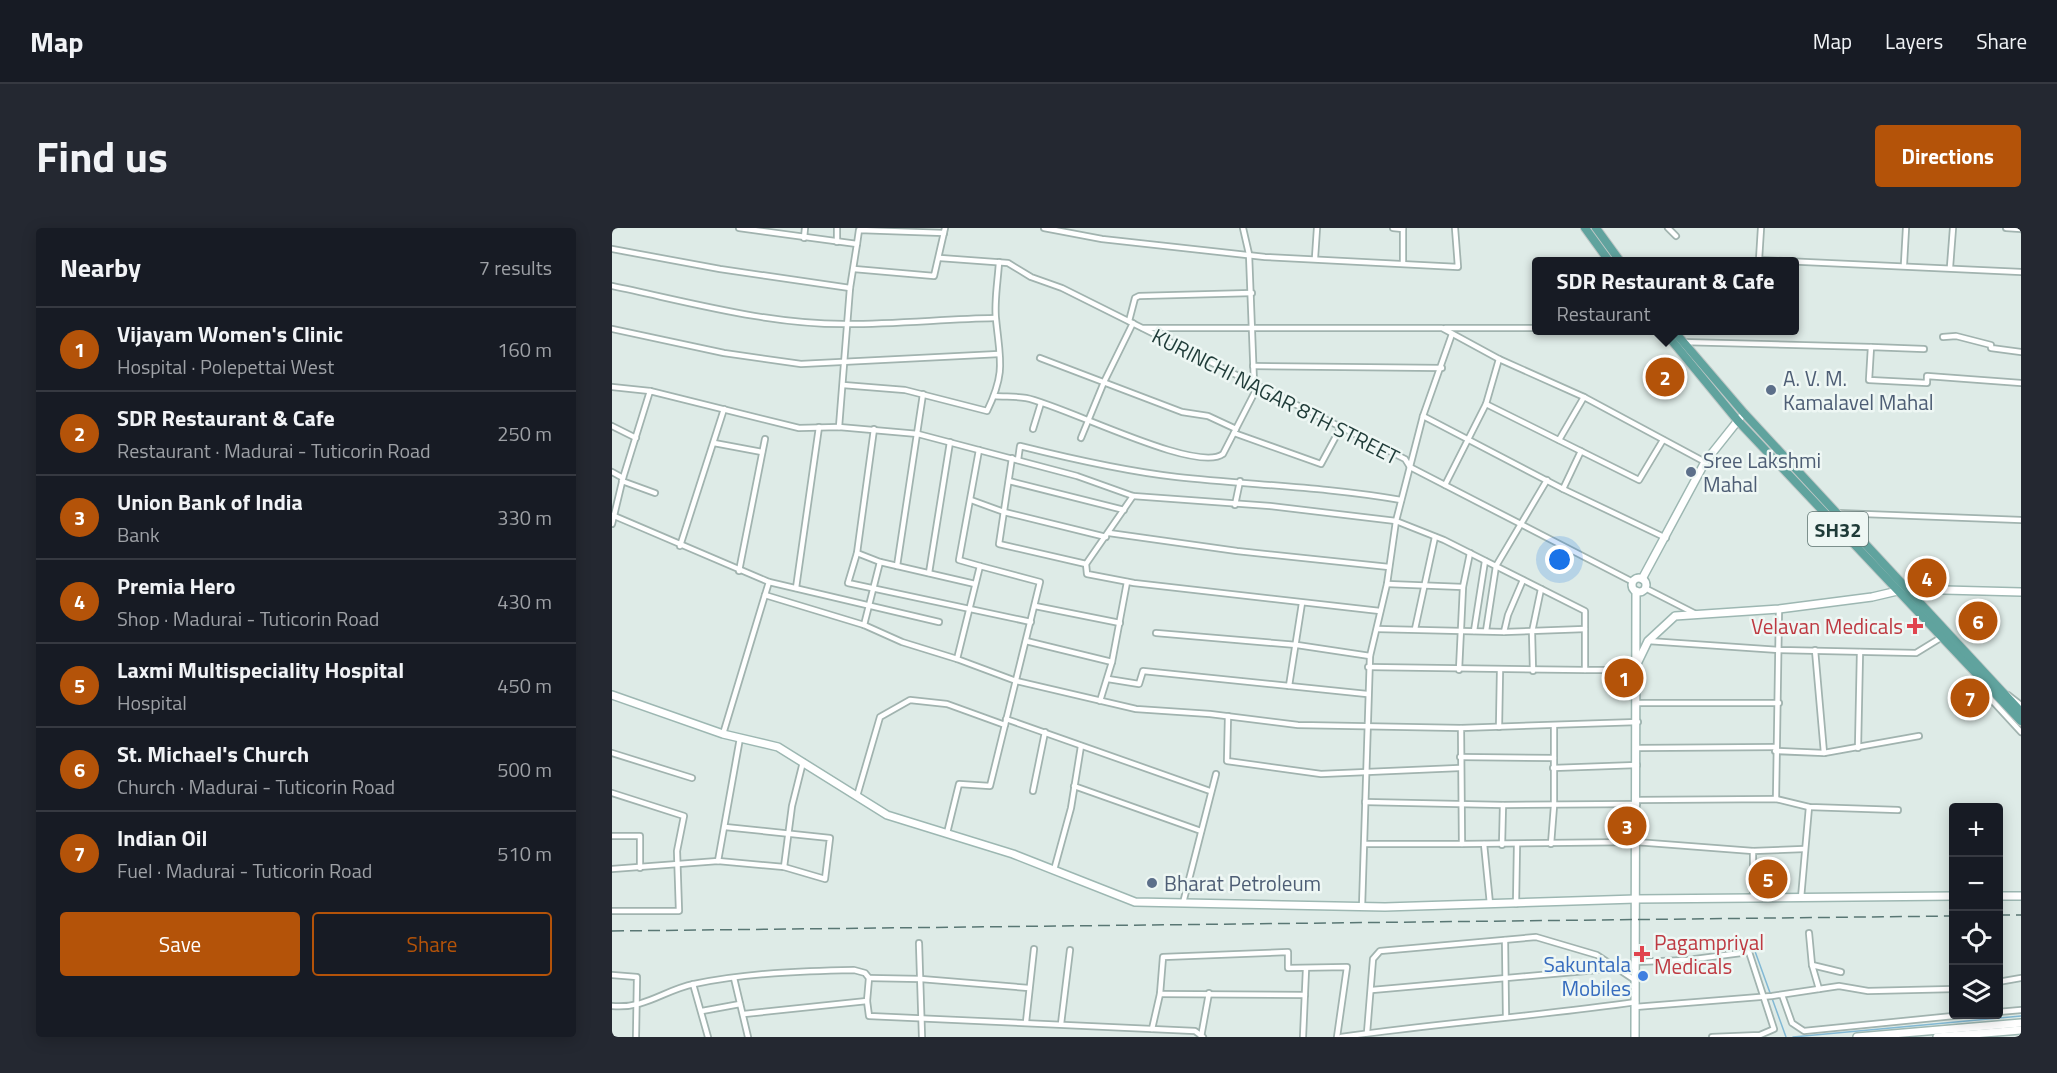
<!DOCTYPE html>
<html lang="en">
<head>
<meta charset="utf-8">
<style>
	:root { --surface:#171b24; --page:#242831; --text:#f1f3f6; --muted:#9ea1a6; --line:#363941; --accent:#b45309 }
	body { margin:0; font-family:"Titillium Web",sans-serif; background:var(--page); color:var(--text) }
	.controls { position:absolute; right:18px; bottom:18px; display:grid; overflow:hidden; border-radius:6px; box-shadow:0 3px 15px #0003 }
	.controls button { width:54px; height:54px; display:grid; place-items:center; padding:0; border:0; border-bottom:2px solid var(--line); background:var(--surface); color:var(--text); font:30px sans-serif }
	.you { position:absolute; left:948px; top:332px; width:21px; height:21px; margin:-15px; border:4px solid #fff; border-radius:50%; background:#1a73e8; box-shadow:0 0 0 9px #1a73e833 }
	.badge { display:grid; place-items:center; width:39px; height:39px; border-radius:50%; background:var(--accent); color:#fff; font-size:20px; font-weight:700 }
	.pin { position:absolute; translate:-50% -50%; border:3px solid #fff; box-shadow:0 2px 6px #0006 }
	.popup { position:absolute; left:920px; top:29px; width:267px; height:78px; box-sizing:border-box; display:grid; place-content:center; border-radius:6px; background:var(--surface); filter:drop-shadow(0 2px 4px #0005); font-size:20px; white-space:nowrap; color:var(--muted) }
	.popup b { font-size:22px; color:var(--text) }
	.popup::after { content:''; position:absolute; left:50%; top:100%; margin-left:-12px; border:12px solid transparent; border-top-color:var(--surface) }
	.list { margin:0; padding:0; list-style:none }
	h2 { display:flex; justify-content:space-between; align-items:center; height:78px; margin:0; padding:0 24px; font-size:26px }
	h2 small { font-size:20px; font-weight:400; color:var(--muted) }
	.list li { display:grid; grid-template-columns:39px 1fr auto; gap:18px; align-items:center; box-sizing:border-box; height:84px; padding:0 24px; border-top:2px solid var(--line) }
	.list b { display:block; font-size:22px; white-space:nowrap }
	.list p { margin:0; font-size:20px; white-space:nowrap; color:var(--muted) }
	.list em { font-size:20px; font-style:normal; color:var(--muted) }
	.actions { display:flex; gap:12px; padding:18px 24px }
	.actions a { flex:1; padding:14px 0; border:2px solid var(--accent); border-radius:6px; text-align:center; font-size:21px; color:var(--accent) }
	.actions .main { background:var(--accent); color:#fff }
	.icon { flex:none; width:33px; height:33px; fill:none; stroke:currentColor; stroke-width:2; stroke-linecap:round; stroke-linejoin:round }
	.map { position:relative; flex:none; width:1409px; height:809px; overflow:hidden; border-radius:6px }
	header { display:flex; align-items:center; gap:36px; box-sizing:border-box; height:84px; padding:0 30px; background:var(--surface); border-bottom:2px solid var(--line) }
	header strong { font-size:28px }
	nav { display:flex; gap:33px; margin-inline-start:auto; font-size:21px }
	.intro { display:flex; align-items:center; justify-content:space-between; box-sizing:border-box; height:144px; padding:0 36px }
	h1 { margin:0; font-size:42px }
	.button { padding:15px 27px; border-radius:6px; background:var(--accent); color:#fff; font-size:21px; font-weight:700 }
	main { display:flex; gap:36px; padding:0 36px }
	aside { flex:1; background:var(--surface); border-radius:6px; box-shadow:0 3px 15px #0003 }
	.map>svg:first-child { display:block }
	.lines { fill:none; stroke-linecap:round; stroke-linejoin:round }
	.stream { stroke:#82b8d4; stroke-width:1.5 }
	.street-casing { stroke:#a1b3af; stroke-width:8 }
	.secondary-casing { stroke:#9db7b2; stroke-width:10 }
	.primary-casing { stroke:#c0c8c7; stroke-width:10 }
	.street { stroke:#fff; stroke-width:4.5 }
	.secondary { stroke:#fff; stroke-width:7 }
	.primary { stroke:#60a39e; stroke-width:8 }
	.rail { stroke:#597774; stroke-width:1.5; stroke-dasharray:12 6; stroke-linecap:butt }
	.service-dot { fill:#5c6f8a; stroke:#eef7f4; stroke-width:2 }
	.health-dot { fill:#e0444e; stroke:#eef7f4; stroke-width:2 }
	.shop-dot { fill:#3f7fe0; stroke:#eef7f4; stroke-width:2 }
	.labels { text-anchor:middle; dominant-baseline:central; stroke-width:5; stroke-linejoin:round; paint-order:stroke }
	.shield { fill:#eef7f4; stroke:#5d7370; stroke-width:1.5 }
	.shield-label { font-size:20px; font-weight:bold; fill:#1f3b38 }
	.service-label { font-size:21px; fill:#4e5e75; stroke:#eef7f4; text-anchor:start }
	.street-label { font-size:21px; fill:#1f3b38; stroke:#eef7f4 }
	.health-label { font-size:21px; fill:#be3a42; stroke:#eef7f4; text-anchor:end }
	.shop-label { font-size:21px; fill:#366cbe; stroke:#eef7f4; text-anchor:end }
</style>
</head>
<body>
<header>
<strong>Map</strong>
<nav><a>Map</a><a>Layers</a><a>Share</a></nav>
</header>
<div class="intro"><h1>Find us</h1><a class="button">Directions</a></div>
<main>
<aside>
<h2>Nearby<small>7 results</small></h2>
<ul class="list">
<li><span class="badge">1</span><div><b>Vijayam Women's Clinic</b><p>Hospital · Polepettai West</p></div><em>160 m</em></li>
<li><span class="badge">2</span><div><b>SDR Restaurant &amp; Cafe</b><p>Restaurant · Madurai - Tuticorin Road</p></div><em>250 m</em></li>
<li><span class="badge">3</span><div><b>Union Bank of India</b><p>Bank</p></div><em>330 m</em></li>
<li><span class="badge">4</span><div><b>Premia Hero</b><p>Shop · Madurai - Tuticorin Road</p></div><em>430 m</em></li>
<li><span class="badge">5</span><div><b>Laxmi Multispeciality Hospital</b><p>Hospital</p></div><em>450 m</em></li>
<li><span class="badge">6</span><div><b>St. Michael's Church</b><p>Church · Madurai - Tuticorin Road</p></div><em>500 m</em></li>
<li><span class="badge">7</span><div><b>Indian Oil</b><p>Fuel · Madurai - Tuticorin Road</p></div><em>510 m</em></li>
</ul>
<div class="actions"><a class="main">Save</a><a>Share</a></div>
</aside>
<div class="map">
<svg width="1409" height="809" viewBox="0 0 1409 809">
	<rect width="100%" height="100%" fill="#deebe7"/>
	<g class="lines">
		<g class="stream">
			<path d="M1140,715L1174,809"/>
			<path d="M1181,809L1409,788"/>
		</g>
		<g class="street-casing">
			<g id="street">
				<path d="M127,0L245,16L238,60L227,199"/>
				<path d="M432,0L490,11L653,29L846,39L843,0"/>
				<path d="M631,0L637,26L642,155"/>
				<path d="M781,0L791,1"/>
				<path d="M1056,0L1064,8"/>
				<path d="M1149,0L1147,32L1409,44"/>
				<path d="M1394,0L1409,1"/>
				<path d="M192,10L193,0"/>
				<path d="M225,14V0"/>
				<path d="M245,16L247,2L332,5"/>
				<path d="M0,21L108,41L238,60"/>
				<path d="M328,30L396,35L419,49L450,60L793,231L798,239L1021,354"/>
				<path d="M703,30L705,0"/>
				<path d="M791,35V0"/>
				<path d="M1292,36L1294,0"/>
				<path d="M1338,39L1341,0"/>
				<path d="M242,41L322,48L333,0"/>
				<path d="M0,58C77,74 157,97 236,96C285,96 334,91 383,90"/>
				<path d="M517,93L523,70L527,68L640,65"/>
				<path d="M531,100H830L887,131L972,169L1093,234"/>
				<path d="M833,100H924"/>
				<path d="M0,101L112,125L189,136L387,126"/>
				<path d="M1331,109L1344,108L1379,117V120L1409,124"/>
				<path d="M1070,114L1259,119"/>
				<path d="M1312,121L1259,119L1257,152L1315,155V148L1409,155"/>
				<path d="M428,130L570,184L596,188L624,201"/>
				<path d="M641,138L830,140"/>
				<path d="M231,157L293,162L375,183C394,144 388,132 384,91C382,74 386,52 387,34"/>
				<path d="M0,159L38,163"/>
				<path d="M382,168C393,169 404,168 414,170C451,177 584,246 611,226L646,158"/>
				<path d="M874,176L1027,252L1051,212"/>
				<path d="M811,188L951,261L1054,310"/>
				<path d="M0,198L24,210"/>
				<path d="M262,201L245,325L236,355L419,394"/>
				<path d="M421,201L429,175"/>
				<path d="M622,205L709,236L729,199"/>
				<path d="M469,210L492,154L521,95"/>
				<path d="M947,212L972,169"/>
				<path d="M102,215L150,224"/>
				<path d="M367,222L347,332L368,338L345,431L404,453L524,481L598,486L686,497L849,500"/>
				<path d="M400,230L387,316L474,336"/>
				<path d="M406,232L408,218C460,231 512,243 565,249C640,257 715,259 789,272"/>
				<path d="M0,244L11,250"/>
				<path d="M10,253L43,265"/>
				<path d="M397,253L512,282"/>
				<path d="M833,257L874,176L887,131"/>
				<path d="M951,261L969,223"/>
				<path d="M521,268L474,336L475,346L522,355L768,383"/>
				<path d="M359,272L392,284L494,309"/>
				<path d="M623,277L628,253"/>
				<path d="M1226,285L1409,292"/>
				<path d="M0,287L157,354L327,394"/>
				<path d="M0,296L11,250L38,163L187,200L227,199L306,206L465,248L521,268L658,278L784,293L832,312L973,383V442H1022"/>
				<path d="M497,305L625,323L777,339"/>
				<path d="M68,318L112,181"/>
				<path d="M245,325L268,334"/>
				<path d="M285,338L311,166"/>
				<path d="M127,343L153,211"/>
				<path d="M317,345L338,214"/>
				<path d="M157,354L153,367L252,397L290,414L345,431"/>
				<path d="M775,356L851,359"/>
				<path d="M184,360L207,199"/>
				<path d="M1033,360L1084,386"/>
				<path d="M423,378L508,395"/>
				<path d="M252,397L268,334L363,356"/>
				<path d="M765,401L892,404L973,401"/>
				<path d="M803,401L823,309"/>
				<path d="M862,403L873,333"/>
				<path d="M874,403L884,338L935,252"/>
				<path d="M892,404L896,387L911,352"/>
				<path d="M544,405L685,417L758,428"/>
				<path d="M414,413L500,434"/>
				<path d="M1036,413L1167,422L1304,425L1330,409"/>
				<path d="M1203,422L1212,525L1307,508"/>
				<path d="M756,439L973,442"/>
				<path d="M847,442L851,359L858,325"/>
				<path d="M921,443L920,404L929,361"/>
				<path d="M496,451L527,456L531,443L755,466"/>
				<path d="M1372,455L1374,466L1409,504"/>
				<path d="M677,458L690,375"/>
				<path d="M1396,467L1409,477"/>
				<path d="M488,473L500,434L515,354"/>
				<path d="M1023,475H1167"/>
				<path d="M616,488L615,533L709,546L847,540"/>
				<path d="M394,491L598,563"/>
				<path d="M1026,494L849,500L850,616L1024,614L1141,623"/>
				<path d="M887,499L888,443"/>
				<path d="M111,506L153,367"/>
				<path d="M1026,520L1164,519"/>
				<path d="M1246,520L1248,424"/>
				<path d="M1163,523L1212,525"/>
				<path d="M0,525L80,550"/>
				<path d="M848,529L942,530"/>
				<path d="M941,540L1025,537"/>
				<path d="M462,558L589,603"/>
				<path d="M421,563L433,504"/>
				<path d="M0,565L72,588L65,623L67,683H0"/>
				<path d="M245,568L268,489L298,472L335,476L393,497"/>
				<path d="M1164,571L1167,381"/>
				<path d="M1025,572L1164,571L1197,579L1286,582"/>
				<path d="M753,574L891,577L1025,576"/>
				<path d="M335,605L347,556L378,558L428,354L368,338"/>
				<path d="M0,608H28V640"/>
				<path d="M753,616H850"/>
				<path d="M872,616L878,676"/>
				<path d="M939,616L942,578V498"/>
				<path d="M890,617L891,577"/>
				<path d="M106,633L128,510"/>
				<path d="M172,639L180,578L191,534"/>
				<path d="M0,641L106,633L172,639L213,651L218,610L113,599"/>
				<path d="M442,642L459,580L469,518"/>
				<path d="M1141,670V623L1192,621"/>
				<path d="M1189,670L1197,579"/>
				<path d="M571,675L604,546"/>
				<path d="M904,676L905,617"/>
				<path d="M750,679L758,428L775,356L784,293L811,188L840,106"/>
				<path d="M1197,705L1200,737L1207,761"/>
				<path d="M893,712L894,789"/>
				<path d="M307,715L310,809"/>
				<path d="M1024,734L1075,732L1137,724L1162,801L1148,807L1100,809"/>
				<path d="M1200,737L1229,744"/>
				<path d="M0,747L25,749L24,809"/>
				<path d="M122,750L136,809"/>
				<path d="M257,750L309,751L417,760"/>
				<path d="M1386,754L1409,750"/>
				<path d="M81,756L96,809"/>
				<path d="M760,762L985,742L1002,738"/>
				<path d="M548,766L693,767"/>
				<path d="M1170,767L1180,795L1192,803L1361,786"/>
				<path d="M0,778C34,781 52,762 82,756C135,745 189,743 242,742L253,745L257,750L255,773"/>
				<path d="M1023,779L1160,768L1227,758L1256,763L1342,761"/>
				<path d="M90,783L128,776"/>
				<path d="M1386,784L1409,782"/>
				<path d="M132,786L255,773L257,788L583,803L591,809"/>
				<path d="M414,794L422,721"/>
				<path d="M449,796L458,722"/>
				<path d="M540,801L548,766L551,729L676,724V740L735,739L725,809"/>
				<path d="M755,805L761,731L768,723L924,709L985,727L1024,753"/>
				<path d="M589,809L597,765"/>
				<path d="M691,809L694,741"/>
				<path d="M729,809C827,795 926,788 1024,774"/>
			</g>
		</g>
		<g class="secondary-casing">
			<g id="secondary">
				<circle cx="1027" cy="357" r="7"/>
				<path d="M1030,351L1093,234L1128,190"/>
				<path d="M1023,440L1036,413L1063,388L1167,381L1260,369L1294,361L1409,364"/>
				<path d="M0,467L111,506L166,519L275,587L401,626L523,674L773,679L1024,671L1342,668"/>
				<path d="M1386,668H1409"/>
				<path d="M1023,809L1024,363"/>
				<path d="M1245,809L1409,795"/>
				<path d="M1325,809L1409,802"/>
			</g>
		</g>
		<g class="primary-casing">
			<g id="primary">
				<path d="M973,0L997,33"/>
				<path d="M984,0L1008,33"/>
				<path d="M1051,102L1126,193L1409,493"/>
				<path d="M1061,102L1132,185L1409,484"/>
			</g>
		</g>
		<use href="#street" class="street"/>
		<use href="#secondary" class="secondary"/>
		<use href="#primary" class="primary"/>
		<g class="rail">
			<path d="M1386,687H1409"/>
			<path d="M0,703L1342,688"/>
		</g>
	</g>
	<g class="service-dot">
		<circle cx="1159" cy="162" r="6"/>
		<circle cx="1079" cy="244" r="6"/>
		<circle cx="540" cy="655" r="6"/>
	</g>
	<g class="health-dot">
		<path d="M1300 389h6v6h6v6h-6v6h-6v-6h-6v-6h6z"/>
		<path d="M1027 717h6v6h6v6h-6v6h-6v-6h-6v-6h6z"/>
	</g>
	<circle class="shop-dot" cx="1031" cy="748" r="6"/>
	<g class="labels">
		<rect class="shield" x="1196" y="284" width="60" height="34" rx="4.5"/>
		<g class="shield-label">
			<text x="1226" y="301">SH32</text>
		</g>
		<g class="service-label">
			<text x="1171" y="150">A. V. M.<tspan x="1171" dy="24">Kamalavel Mahal</tspan></text>
			<text x="1091" y="232">Sree Lakshmi<tspan x="1091" dy="24">Mahal</tspan></text>
			<text x="552" y="655">Bharat Petroleum</text>
		</g>
		<g class="street-label">
			<text transform="translate(664 168) rotate(27)">KURINCHI NAGAR 8TH STREET</text>
		</g>
		<g class="health-label">
			<text x="1291" y="398">Velavan Medicals</text>
			<text x="1042" y="714" text-anchor="start">Pagampriyal<tspan x="1042" dy="24">Medicals</tspan></text>
		</g>
		<g class="shop-label">
			<text x="1019" y="736">Sakuntala<tspan x="1019" dy="24">Mobiles</tspan></text>
		</g>
	</g>
</svg>
<div class="controls">
<button>+</button>
<button>−</button>
<button><svg class="icon" aria-label="locate" viewBox="0 0 24 24"><circle cx="12" cy="12" r="6"/><path d="M12 2v4M12 18v4M2 12h4M18 12h4"/></svg></button>
<button><svg class="icon" aria-label="layers" viewBox="0 0 24 24"><path d="M12 4l9 5-9 5-9-5zM3 14l9 5 9-5"/></svg></button>
</div>
<div class="you"></div>
<div class="pin badge" style="left:1012px;top:450px">1</div>
<div class="pin badge" style="left:1053px;top:149px">2</div>
<div class="popup"><b>SDR Restaurant &amp; Cafe</b>Restaurant</div>
<div class="pin badge" style="left:1015px;top:598px">3</div>
<div class="pin badge" style="left:1315px;top:350px">4</div>
<div class="pin badge" style="left:1156px;top:651px">5</div>
<div class="pin badge" style="left:1366px;top:393px">6</div>
<div class="pin badge" style="left:1358px;top:470px">7</div>
</div>
</main>
</body>
</html>
